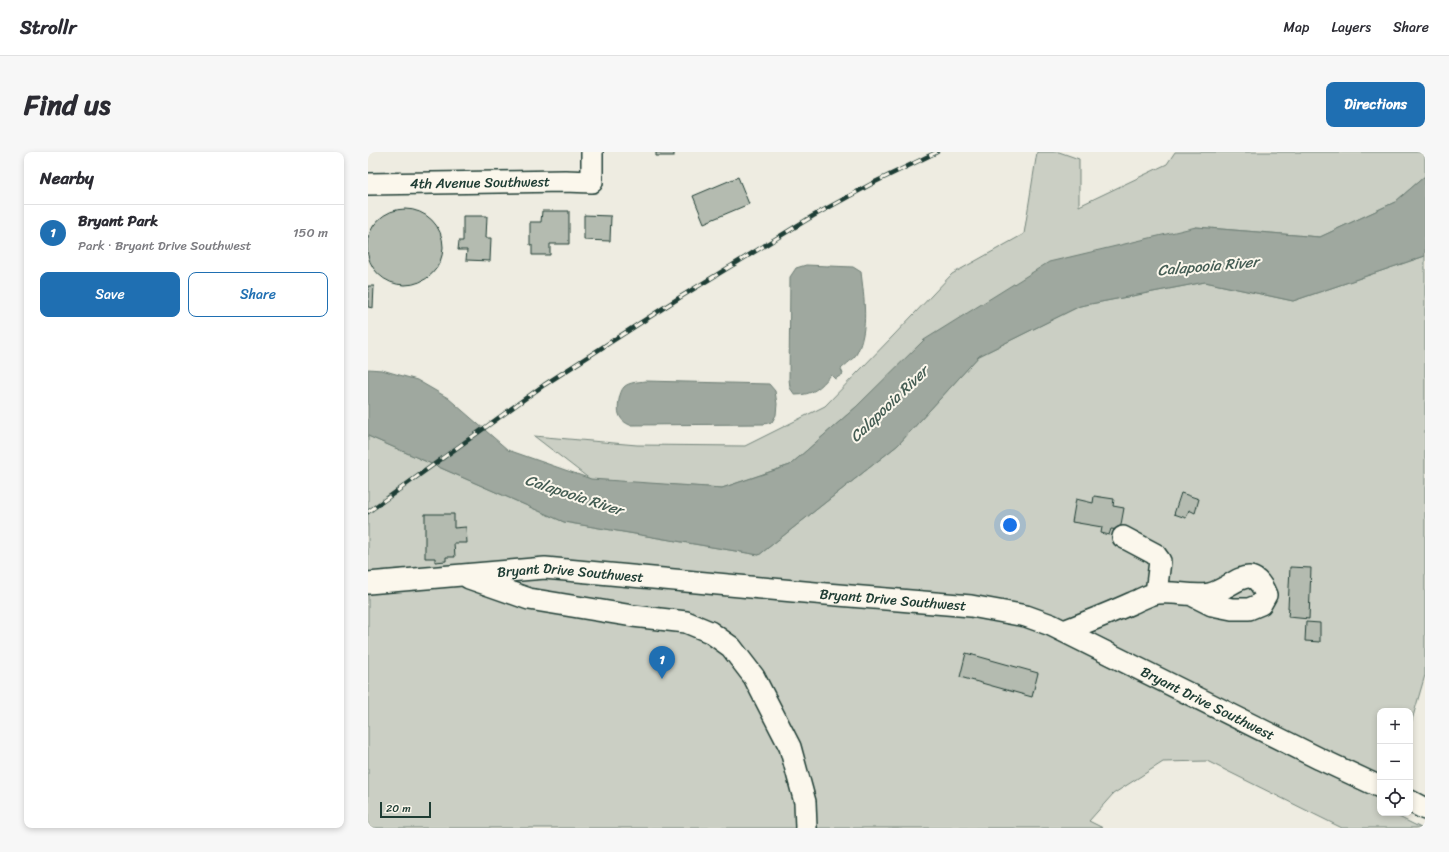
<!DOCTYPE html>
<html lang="en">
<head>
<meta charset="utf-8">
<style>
	:root { --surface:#fff; --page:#f7f7f7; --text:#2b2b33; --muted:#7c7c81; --line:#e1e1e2; --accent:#1f6fb2 }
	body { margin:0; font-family:Sriracha,sans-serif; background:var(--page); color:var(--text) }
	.controls { position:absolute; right:12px; bottom:12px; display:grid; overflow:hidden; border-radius:8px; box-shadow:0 2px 6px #0003 }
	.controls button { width:36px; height:36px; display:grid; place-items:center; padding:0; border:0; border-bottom:1px solid var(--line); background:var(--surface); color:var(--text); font:20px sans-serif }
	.scale { position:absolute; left:12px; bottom:10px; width:51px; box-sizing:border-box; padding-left:4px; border:2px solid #1f3d34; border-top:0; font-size:11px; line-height:14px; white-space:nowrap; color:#1f3d34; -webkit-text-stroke:3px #fbf7ec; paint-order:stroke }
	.you { position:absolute; left:642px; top:373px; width:14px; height:14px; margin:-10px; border:3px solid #fff; border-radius:50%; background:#1a73e8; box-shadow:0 0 0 6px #1a73e833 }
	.badge { display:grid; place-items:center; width:26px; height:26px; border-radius:50%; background:var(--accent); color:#fff; font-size:13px; font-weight:700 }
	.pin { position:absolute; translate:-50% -33px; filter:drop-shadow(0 1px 2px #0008) }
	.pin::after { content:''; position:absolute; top:21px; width:14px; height:12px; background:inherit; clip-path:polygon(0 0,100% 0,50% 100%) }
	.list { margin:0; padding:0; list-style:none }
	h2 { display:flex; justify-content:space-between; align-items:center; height:52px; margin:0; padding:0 16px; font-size:17px }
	h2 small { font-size:13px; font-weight:400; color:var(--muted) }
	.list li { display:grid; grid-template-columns:26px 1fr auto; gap:12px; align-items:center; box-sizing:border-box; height:56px; padding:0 16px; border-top:1px solid var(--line) }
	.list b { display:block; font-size:15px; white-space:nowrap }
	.list p { margin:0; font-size:13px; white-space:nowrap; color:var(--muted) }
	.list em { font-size:13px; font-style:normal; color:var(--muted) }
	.actions { display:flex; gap:8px; padding:12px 16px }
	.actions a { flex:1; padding:9px 0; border:1px solid var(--accent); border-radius:8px; text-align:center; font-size:14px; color:var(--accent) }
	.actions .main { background:var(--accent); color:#fff }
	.icon { flex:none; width:22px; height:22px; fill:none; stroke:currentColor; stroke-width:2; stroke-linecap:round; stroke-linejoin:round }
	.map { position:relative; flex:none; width:1057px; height:676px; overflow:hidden; border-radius:8px }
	header { display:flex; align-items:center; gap:24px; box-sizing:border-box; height:56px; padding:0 20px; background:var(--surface); border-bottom:1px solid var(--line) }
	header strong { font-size:19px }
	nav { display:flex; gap:22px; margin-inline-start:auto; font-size:14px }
	.intro { display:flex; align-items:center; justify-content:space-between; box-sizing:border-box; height:96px; padding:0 24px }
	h1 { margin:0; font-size:28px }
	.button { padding:10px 18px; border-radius:8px; background:var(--accent); color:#fff; font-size:14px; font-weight:700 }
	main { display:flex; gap:24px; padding:0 24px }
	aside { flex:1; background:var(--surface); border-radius:8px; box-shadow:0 2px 6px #0003 }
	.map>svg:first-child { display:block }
	.green { fill:#cbcfc4; stroke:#75867c }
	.water { fill:#9fa89f; stroke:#6c7d74 }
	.building { fill:#b4bbb0; stroke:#1f3d34 }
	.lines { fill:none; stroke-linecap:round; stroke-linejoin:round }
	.minor-casing { stroke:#1f3d34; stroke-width:24 }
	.minor { stroke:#fbf7ec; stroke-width:21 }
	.rail-casing { stroke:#1f3d34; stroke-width:4.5 }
	.rail { stroke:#fbf7ec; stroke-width:3; stroke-dasharray:9; stroke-linecap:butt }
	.labels { text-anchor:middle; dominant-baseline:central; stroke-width:4; stroke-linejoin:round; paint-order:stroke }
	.street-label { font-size:14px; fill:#1f3d34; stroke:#fbf7ec }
	.water-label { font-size:15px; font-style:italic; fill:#455d54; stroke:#fbf7ec }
</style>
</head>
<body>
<header>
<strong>Strollr</strong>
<nav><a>Map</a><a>Layers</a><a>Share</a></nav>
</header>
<div class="intro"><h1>Find us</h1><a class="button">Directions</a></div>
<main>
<aside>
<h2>Nearby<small></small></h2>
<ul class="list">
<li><span class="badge">1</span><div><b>Bryant Park</b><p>Park · Bryant Drive Southwest</p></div><em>150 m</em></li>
</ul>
<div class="actions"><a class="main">Save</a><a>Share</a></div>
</aside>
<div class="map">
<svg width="1057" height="676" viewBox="0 0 1057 676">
	<rect width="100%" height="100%" fill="#eeece1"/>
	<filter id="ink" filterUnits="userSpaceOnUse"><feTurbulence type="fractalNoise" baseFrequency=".025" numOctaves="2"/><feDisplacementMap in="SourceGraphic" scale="8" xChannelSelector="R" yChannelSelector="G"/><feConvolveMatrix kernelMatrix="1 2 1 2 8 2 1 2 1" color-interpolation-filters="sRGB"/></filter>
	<g filter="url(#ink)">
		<g class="green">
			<path d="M669,0H691L711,7V54L799,12L807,0H1057V24L1027,50L952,85L828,75L488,255L422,313L354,336L223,328L166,284L269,293L377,294L457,254L526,183L584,122L656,82Z"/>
			<path d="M1057,104V523L1042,575V559H1012V644L1008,653L1012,656V661H1023L1053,676H974L839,609L795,610L745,642L721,669L735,676H0V284L196,370L391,403L530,293L611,204L712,154L837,130L925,149Z"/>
		</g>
		<g class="water">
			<path d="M1057,24V104L925,149L837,130L712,154L611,204L530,293L391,403L196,370L0,284V217L14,218L49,228L80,246L140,298L223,327L354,336L422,313L488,255L556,188L681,110L828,75L952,85L1027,50Z"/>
			<path d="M438,113L485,115L493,120C496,146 501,177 489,201C486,207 478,212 473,217L475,222L467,227L463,223C452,236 445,243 427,243L422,236L421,227L422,125L428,116Z"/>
			<path d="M277,229L401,232L407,239L409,252L408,263L404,270L396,272L262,273C257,271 253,268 251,262C249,256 251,240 256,235C261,230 271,230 277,229Z"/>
		</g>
		<g class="building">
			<rect x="288" y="0" width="18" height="4"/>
			<path d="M370,25L381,52L336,71L325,44Z"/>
			<circle cx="37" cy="95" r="38"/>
			<path d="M174,59H201V92H182V103H164V93H162V70H173Z"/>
			<path d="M216,63L243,64L242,89L216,88Z"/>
			<path d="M95,64H119L118,86H123L122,109L98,108L99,98H90L91,89H95Z"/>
			<path d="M0,134H6L5,156L0,155Z"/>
			<path d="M813,341L831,347L827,361L821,358L818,366L806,362Z"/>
			<path d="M726,344L746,347L745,354L756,356L752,378L743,377L741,383L733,381L734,375L704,370L708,347L725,351Z"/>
			<path d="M57,362H86V376L98,375L99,391H86L87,405H78V409L67,410V406H57Z"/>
			<path d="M922,415L943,416L941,467L920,465L921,456H920Z"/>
			<path d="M938,470L952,471V490L937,489Z"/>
			<path d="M598,501L670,521L664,545L592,525Z"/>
		</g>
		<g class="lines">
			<g class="minor-casing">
				<g id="minor">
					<path id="s1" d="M0,32L197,29L224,30V0"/>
					<path d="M755,385L787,402L792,409L788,441"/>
					<path d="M101,426L161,447L265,464L318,470L342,480L363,495L386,525L422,595L437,650L438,676"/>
					<path id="s2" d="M0,431L177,416L458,442L603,454L658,464L683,473L952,607L1012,635"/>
					<path d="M696,479C719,470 742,461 764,451C772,448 781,442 790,441C807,439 824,445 841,442C864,438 883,405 898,443L893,452L881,457H864L844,453L826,444"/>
					<path d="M1042,649L1057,657"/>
				</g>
			</g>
			<use href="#minor" class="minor"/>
			<g class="rail-casing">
				<path id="rail" d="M0,360L176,233L314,144L445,64L507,30L569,0"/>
			</g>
			<use href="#rail" class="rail"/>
		</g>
	</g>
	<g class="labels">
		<g class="street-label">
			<text stroke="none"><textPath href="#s1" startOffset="112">4th Avenue Southwest</textPath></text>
			<text stroke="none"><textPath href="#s2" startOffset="203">Bryant Drive Southwest</textPath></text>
			<text stroke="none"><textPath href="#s2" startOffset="527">Bryant Drive Southwest</textPath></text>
			<text stroke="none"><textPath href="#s2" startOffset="863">Bryant Drive Southwest</textPath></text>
		</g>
		<g class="water-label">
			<text transform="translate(840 114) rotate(-5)">Calapooia River</text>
			<text transform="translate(521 252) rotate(-44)">Calapooia River</text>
			<text transform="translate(206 343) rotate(18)">Calapooia River</text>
		</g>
	</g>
</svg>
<div class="controls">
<button>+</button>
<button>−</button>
<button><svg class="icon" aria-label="locate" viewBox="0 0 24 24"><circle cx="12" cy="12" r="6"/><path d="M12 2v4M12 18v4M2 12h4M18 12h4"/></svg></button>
</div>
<div class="scale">20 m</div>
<div class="you"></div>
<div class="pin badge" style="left:294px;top:527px">1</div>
</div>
</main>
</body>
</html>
